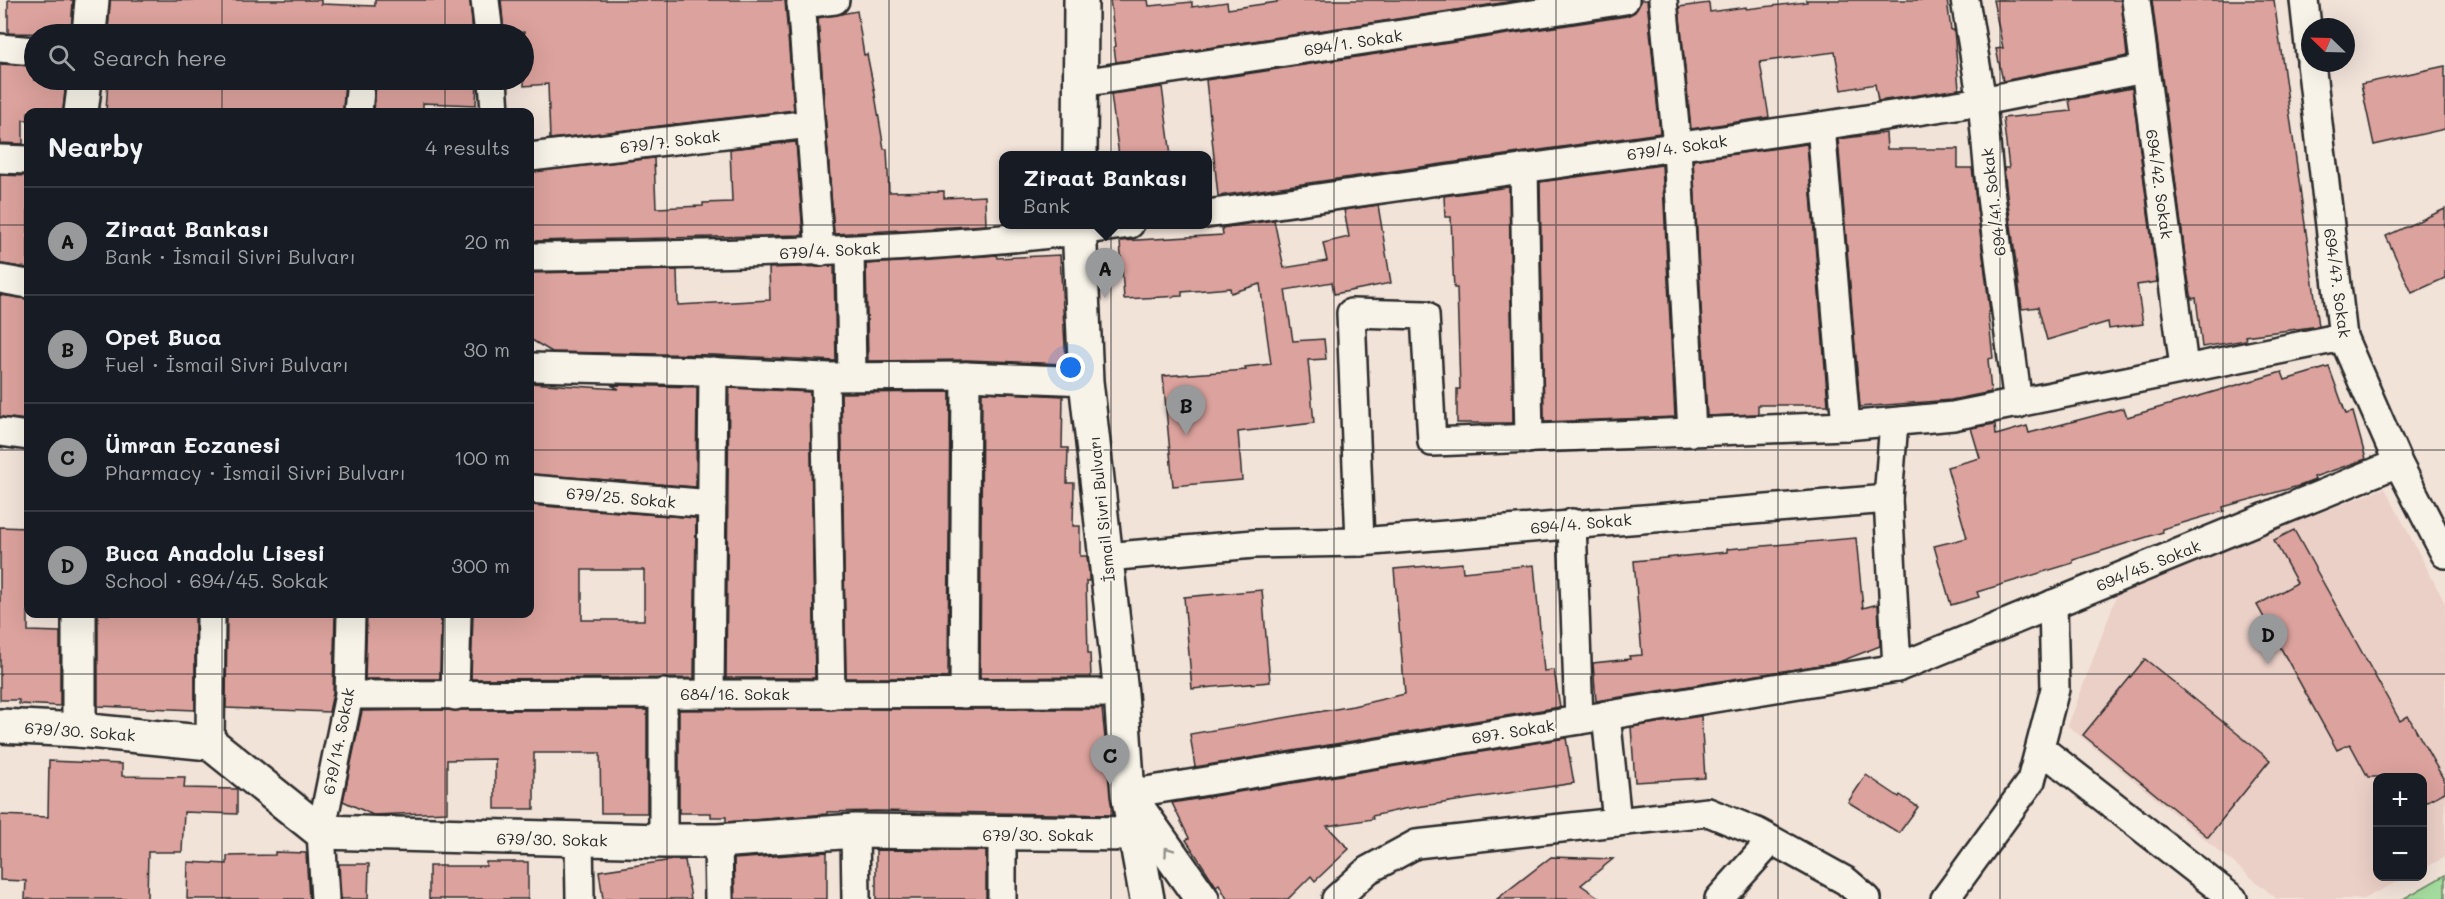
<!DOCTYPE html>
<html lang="en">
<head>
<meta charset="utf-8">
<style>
	:root { --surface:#171b24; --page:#20242c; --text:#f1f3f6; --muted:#9ea1a6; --line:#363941; --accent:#98999b }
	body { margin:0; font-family:Mali,sans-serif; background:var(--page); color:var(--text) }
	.controls { position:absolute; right:18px; bottom:18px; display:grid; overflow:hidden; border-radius:12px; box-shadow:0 6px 24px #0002 }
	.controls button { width:54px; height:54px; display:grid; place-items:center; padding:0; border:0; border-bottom:2px solid var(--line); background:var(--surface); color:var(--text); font:30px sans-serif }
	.compass { position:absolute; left:2301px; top:18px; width:54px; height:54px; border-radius:50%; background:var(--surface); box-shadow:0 6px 24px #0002; rotate:293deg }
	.you { position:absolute; left:1071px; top:368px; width:21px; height:21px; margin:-15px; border:4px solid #fff; border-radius:50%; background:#1a73e8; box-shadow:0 0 0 9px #1a73e833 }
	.badge { display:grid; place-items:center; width:39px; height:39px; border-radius:50%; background:var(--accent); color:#111; font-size:20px; font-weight:700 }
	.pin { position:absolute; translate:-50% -50px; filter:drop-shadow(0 2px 3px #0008) }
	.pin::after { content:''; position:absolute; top:32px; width:21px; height:18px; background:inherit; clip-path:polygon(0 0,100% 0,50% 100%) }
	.popup { position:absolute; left:999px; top:151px; width:213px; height:78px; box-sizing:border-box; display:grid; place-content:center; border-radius:12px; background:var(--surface); filter:drop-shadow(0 2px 4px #0005); font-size:20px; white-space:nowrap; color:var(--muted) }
	.popup b { font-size:22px; color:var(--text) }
	.popup::after { content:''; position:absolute; left:50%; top:100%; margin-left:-12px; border:12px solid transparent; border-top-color:var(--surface) }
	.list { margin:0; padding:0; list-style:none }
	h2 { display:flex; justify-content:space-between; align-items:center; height:78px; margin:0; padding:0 24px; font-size:26px }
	h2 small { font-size:20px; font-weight:400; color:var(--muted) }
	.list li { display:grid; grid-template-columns:39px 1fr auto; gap:18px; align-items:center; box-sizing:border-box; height:108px; padding:0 24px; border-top:2px solid var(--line) }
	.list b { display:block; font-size:22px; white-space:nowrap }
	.list p { margin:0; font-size:20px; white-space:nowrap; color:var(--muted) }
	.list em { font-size:20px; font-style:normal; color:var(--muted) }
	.icon { flex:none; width:33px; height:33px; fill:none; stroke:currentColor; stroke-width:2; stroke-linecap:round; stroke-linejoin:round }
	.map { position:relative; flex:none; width:2445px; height:899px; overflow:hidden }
	.search { position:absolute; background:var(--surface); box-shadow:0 6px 24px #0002; left:24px; top:24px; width:510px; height:66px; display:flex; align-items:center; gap:15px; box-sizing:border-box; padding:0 21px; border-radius:33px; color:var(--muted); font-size:22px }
	.panel { position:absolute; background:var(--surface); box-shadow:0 6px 24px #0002; left:24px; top:108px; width:510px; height:510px; border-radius:12px }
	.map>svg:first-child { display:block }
	.built { fill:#ebd0c7 }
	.green { fill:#a4db9e; stroke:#688364; stroke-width:1.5 }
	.building { fill:#dca29d; stroke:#2b2b2b; stroke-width:1.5; fill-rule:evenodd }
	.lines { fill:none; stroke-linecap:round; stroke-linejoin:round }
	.minor-casing { stroke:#2b2b2b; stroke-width:32 }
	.tertiary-casing { stroke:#2b2b2b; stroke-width:38 }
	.secondary-casing { stroke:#2b2b2b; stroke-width:38 }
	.minor { stroke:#f7f3e8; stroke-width:27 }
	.tertiary { stroke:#f7f3e8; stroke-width:33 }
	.secondary { stroke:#f7f3e8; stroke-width:33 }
	.oneway { stroke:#918f8a }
	.grid { fill:none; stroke:#2b2b2b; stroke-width:1.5; stroke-opacity:0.55 }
	.labels { text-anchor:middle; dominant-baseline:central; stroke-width:4.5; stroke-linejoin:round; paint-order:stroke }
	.street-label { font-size:16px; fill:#2b2b2b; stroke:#f7f3e8 }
</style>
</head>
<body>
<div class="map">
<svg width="2445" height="899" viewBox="0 0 2445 899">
	<rect width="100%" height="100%" fill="#f2e3d9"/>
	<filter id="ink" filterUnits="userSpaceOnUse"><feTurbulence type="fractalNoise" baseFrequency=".0167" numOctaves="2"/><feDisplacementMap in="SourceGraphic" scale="12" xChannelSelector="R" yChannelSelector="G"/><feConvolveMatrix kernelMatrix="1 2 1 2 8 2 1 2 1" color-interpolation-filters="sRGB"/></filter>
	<g filter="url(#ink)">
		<path class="built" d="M2385,488L2445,603V857L2423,869L2422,778H2378V876L2407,877L2363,899H2277L2068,726L2119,589Z"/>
		<path class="green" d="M2445,875V899H2403Z"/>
		<g class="building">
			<path d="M8,0H73L71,34L8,33Z"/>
			<path d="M110,0H321V4L375,6V0H470L473,34H108Z"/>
			<path d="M501,0H785L794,110L550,139L548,84L524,86V32L504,34Z"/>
			<path d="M1110,0H1148L1149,6L1192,2V7L1227,2L1228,9L1277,2V0H1521L1116,62L1114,47L1116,46Z"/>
			<path d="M1640,0H1647L1660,133L1218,196L1206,80L1627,16L1635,12Z"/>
			<path d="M1806,0H1947L1951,30H1954L1959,89L1878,101L1875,84L1842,90L1835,52L1788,58L1760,62L1769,117L1691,129L1679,7L1709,3L1710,12L1746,7V9L1807,2Z"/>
			<path d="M1993,0H2121L2127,56L2003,81L1996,49L2003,48Z"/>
			<path d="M2152,0H2274L2319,326L2245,336L2246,340L2202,347L2196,298L2192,299L2188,278Z"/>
			<path d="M857,11L864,55L867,54L874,89L884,149H887L889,192L944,191V198L985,196L986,225L834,234L818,18Z"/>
			<path d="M0,64L34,66V80H66L63,112H28V120H23V144L0,143Z"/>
			<path d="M2445,66V129L2374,145L2361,84Z"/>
			<path d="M108,80H345L343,112H106Z"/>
			<path d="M376,80H477L476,105L423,103V112H374Z"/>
			<path d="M1162,87L1171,156H1119L1111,94Z"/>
			<path d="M2132,88L2157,282L2137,285L2143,324L2109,329L2108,322L2047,340L2038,307L2022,309L2007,195L2004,168H2009L2003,118L2071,111L2069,100Z"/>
			<path d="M1886,133L1887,149H1958V168H1972L1990,312H1988L1993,358L1988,359L1991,392L1951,400L1860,407L1838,139Z"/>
			<path d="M796,142L803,235L530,241V172L654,158L656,208L703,206V203L732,202L730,149Z"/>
			<path d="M1807,144L1828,405H1758V414L1707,416L1693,160Z"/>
			<path d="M1662,165L1675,417L1544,422L1540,182Z"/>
			<path d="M0,175L28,176V268L0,264Z"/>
			<path d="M1509,187L1513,423H1457V389H1460L1457,288H1454L1453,270L1451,217H1445L1444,196Z"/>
			<path d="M1378,205L1391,283L1334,294L1332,282L1285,290L1293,341L1324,339L1326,359L1308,360L1314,423L1238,432L1242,480L1173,486L1163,376L1246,370L1245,367L1271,364L1260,284L1231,293L1230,288L1182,292V296L1124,299L1120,241L1223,235L1222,228L1274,220L1284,268L1327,261L1323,243L1349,237L1344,210Z"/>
			<path d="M2445,209V278L2412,293L2386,236Z"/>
			<path d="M996,255L997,258L1060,255L1066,364L967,360L868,361L866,264Z"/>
			<path d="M834,266L836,361L714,355L552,352L530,339V273L677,270L678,305L770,300L769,268Z"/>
			<path d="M0,295L28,299V420L0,417Z"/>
			<path d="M2329,367L2346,414L2353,412L2366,459L2314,477L2315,480L2302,485L2223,507L2224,511L2162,529L2163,532L2073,560V563L1977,592L1979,597L1951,605L1934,546L1967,538L1947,467L1980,458L1971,428L1995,424L1996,435L2027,426L2029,433L2124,408L2127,417L2282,372L2285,380Z"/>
			<path d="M530,383L619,389L611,385L697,387L696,487L530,474Z"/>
			<path d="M729,388L810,392L815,678H726Z"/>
			<path d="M950,392L948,678H846L841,393Z"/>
			<path d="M982,392L1063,396L1062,448H1068L1067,483H1074L1073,526H1080V556H1087L1089,573V581H1086L1088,653H1090L1091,677L980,678Z"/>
			<path d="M530,505L696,518L694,678L471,679L473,614H530ZM582,570H644V620H582Z"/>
			<path d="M0,527L28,528V631L60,632V706L19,704V700H0Z"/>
			<path d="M2294,530L2400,721L2408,716L2445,782V792L2422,804V777H2368L2350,744L2337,750L2257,605L2297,583L2274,540Z"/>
			<path d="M1856,538L1863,608L1878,604L1880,646L1839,662L1596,701L1593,663L1630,659L1629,656L1642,655L1634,561L1727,552V549Z"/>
			<path d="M1462,563L1463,572L1534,565L1544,671L1554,670L1560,707L1195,767L1190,734L1353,706L1405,694L1394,569Z"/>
			<path d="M1262,590L1270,682L1192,689L1184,597Z"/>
			<path d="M98,614H195V710L98,706Z"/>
			<path d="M227,614H335L333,693L329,712L226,708Z"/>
			<path d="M367,614H441L440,679H365Z"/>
			<path d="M2145,659L2270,760L2208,837L2083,735Z"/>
			<path d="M836,709H1102L1113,815L876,811L827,812V814L726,822V817H711V813H679V710Z"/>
			<path d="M450,710H647V813H601L600,753H534V809H495V759L447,760V812L373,815L343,801L362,711Z"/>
			<path d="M1701,716L1705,778L1635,782L1631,727Z"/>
			<path d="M1566,738L1574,783L1404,809L1372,816L1373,819L1327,826L1349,849L1315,881L1311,876L1288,899H1227L1219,884L1216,886L1186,840L1189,838L1172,803Z"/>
			<path d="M49,761L122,764V776L185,777L184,788L237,789V814L184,812L182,852H148L147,899H25L26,881L0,880V815L48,817Z"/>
			<path d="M1866,775L1899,797L1900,795L1918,807L1899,833L1848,802Z"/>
			<path d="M876,850L986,851V899H876Z"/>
			<path d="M275,852L306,853L309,899H187L188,862L227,864V856L275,855Z"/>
			<path d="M827,852V899H735L734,859Z"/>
			<path d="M1551,857L1613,859L1581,885L1601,899H1497Z"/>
			<path d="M673,860H685L691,899H603L599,871Z"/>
			<path d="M486,862H528V899H429V866H486Z"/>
			<path d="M339,864H369L368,899H341Z"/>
		</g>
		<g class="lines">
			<g class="minor-casing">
				<g id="minor">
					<path d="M485,0L489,34"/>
					<path d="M801,0L820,252"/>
					<path d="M1663,0L1677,147L1692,432"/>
					<path d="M1965,0L1982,101L1991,197L2018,404"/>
					<path d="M2136,0L2184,367"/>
					<path d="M2304,0L2310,55"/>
					<path d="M801,4L835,0"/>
					<path d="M0,48L34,51"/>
					<path d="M2311,63L2343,337L2398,463L2445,554"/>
					<path d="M493,80L495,112"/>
					<path d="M1081,83L1625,0"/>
					<path d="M358,112L361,80"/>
					<path d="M1821,126L1846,426"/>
					<path d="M530,157L810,124"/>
					<path d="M0,159L28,160"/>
					<path d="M1524,168L1529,439"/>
					<path d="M1207,214L1821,126L1982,101L2144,69"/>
					<path d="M850,250L852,376"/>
					<path d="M530,257C730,254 931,253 1130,224"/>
					<path d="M0,279L28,284"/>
					<path d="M530,367L702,371L825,377L966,376L1086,381"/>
					<path d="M825,377L831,695"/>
					<path d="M0,432L28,436"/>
					<path d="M530,489L712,504"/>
					<path d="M1888,499L1894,422"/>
					<path d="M1572,523L1579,720"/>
					<path d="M1360,542L1351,313L1425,315L1432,442L1846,426L1953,416L2343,337"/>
					<path d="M1106,557L1254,544L1360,542L1888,499L1897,668"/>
					<path d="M663,693V841"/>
					<path d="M710,693L713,371"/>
					<path d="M964,694L966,376"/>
					<path d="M349,695L1121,693"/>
					<path d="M455,696L457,614"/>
					<path d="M1606,715L1617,822"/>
					<path d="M210,743L211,614"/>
					<path d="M2040,748L2233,899"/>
					<path d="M1128,794L1897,668L2398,463"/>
					<path d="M855,831L856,899"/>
					<path d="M579,840L580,899"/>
					<path d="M718,841L719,899"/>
					<path d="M325,899L321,832L349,695L351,614"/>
					<path d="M1002,899V834"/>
					<path d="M1336,899L1368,870L1416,844L1708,812L1757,832L1846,881L1867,899"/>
					<path d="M1719,899L1771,841"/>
					<path d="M1945,899L2031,781L2055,689L2053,604"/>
				</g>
			</g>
			<g class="tertiary-casing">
				<g id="tertiary">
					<path d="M89,34L92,0"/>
					<path d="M81,112L85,80"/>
					<path d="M79,614V730"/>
					<path d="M0,726L79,730L210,743L321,832L663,841H718L855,831L1136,834"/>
				</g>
			</g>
			<g class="secondary-casing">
				<g id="secondary">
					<path d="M1080,156L1081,0"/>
					<path d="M1079,224L1086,381L1121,693L1128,794L1147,899"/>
					<path d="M1134,803L1202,899"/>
				</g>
			</g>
			<use href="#minor" class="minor"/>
			<use href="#tertiary" class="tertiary"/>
			<use href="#secondary" class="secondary"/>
		</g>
		<defs><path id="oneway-chevron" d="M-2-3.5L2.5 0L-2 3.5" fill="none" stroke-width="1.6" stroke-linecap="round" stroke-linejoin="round" transform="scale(1.5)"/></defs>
		<use class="oneway" href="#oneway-chevron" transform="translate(1168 851) rotate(-125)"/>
	</g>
	<path class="grid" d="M222,0V34M445,0V34M667,0V899M889,0V899M1111,0V899M1334,0V899M1556,0V899M1778,0V899M2000,0V899M2223,0V899M222,80V112M445,80V112M0,225H28M530,225H2445M0,450H28M530,450H2445M222,614V899M445,614V899M0,674H2445"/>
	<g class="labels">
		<g class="street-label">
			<text transform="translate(1353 42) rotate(-9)">694/1. Sokak</text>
			<text transform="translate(670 141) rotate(-7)">679/7. Sokak</text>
			<text transform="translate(1677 147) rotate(-8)">679/4. Sokak</text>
			<text transform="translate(2160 184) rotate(82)">694/42. Sokak</text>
			<text transform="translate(1993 202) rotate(-97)">694/41. Sokak</text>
			<text transform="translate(830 250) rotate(-3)">679/4. Sokak</text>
			<text transform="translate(2338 283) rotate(82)">694/47. Sokak</text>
			<text transform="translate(621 497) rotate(5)">679/25. Sokak</text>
			<text transform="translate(1101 509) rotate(-96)">İsmail Sivri Bulvarı</text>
			<text transform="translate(1581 523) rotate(-5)">694/4. Sokak</text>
			<text transform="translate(2148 565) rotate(-22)">694/45. Sokak</text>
			<text x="735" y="693">684/16. Sokak</text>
			<text transform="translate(80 731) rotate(4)">679/30. Sokak</text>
			<text transform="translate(1513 731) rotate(-9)">697. Sokak</text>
			<text transform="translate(338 741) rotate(-79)">679/14. Sokak</text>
			<text x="1038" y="834">679/30. Sokak</text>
			<text transform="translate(552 839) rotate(1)">679/30. Sokak</text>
		</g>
	</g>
</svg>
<div class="controls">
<button>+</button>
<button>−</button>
</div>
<svg class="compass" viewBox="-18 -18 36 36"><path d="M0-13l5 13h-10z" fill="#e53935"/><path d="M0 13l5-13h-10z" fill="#9ea1a6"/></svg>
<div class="you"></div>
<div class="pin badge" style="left:1105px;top:298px">A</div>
<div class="popup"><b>Ziraat Bankası</b>Bank</div>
<div class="pin badge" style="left:1186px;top:435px">B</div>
<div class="pin badge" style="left:1110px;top:785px">C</div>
<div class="pin badge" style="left:2268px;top:664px">D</div>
<div class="search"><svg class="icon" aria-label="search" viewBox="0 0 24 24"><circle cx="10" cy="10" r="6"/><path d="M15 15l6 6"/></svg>Search here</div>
<section class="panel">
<h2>Nearby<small>4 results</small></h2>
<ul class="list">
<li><span class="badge">A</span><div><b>Ziraat Bankası</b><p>Bank · İsmail Sivri Bulvarı</p></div><em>20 m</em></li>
<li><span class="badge">B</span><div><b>Opet Buca</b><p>Fuel · İsmail Sivri Bulvarı</p></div><em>30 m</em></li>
<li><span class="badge">C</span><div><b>Ümran Eczanesi</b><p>Pharmacy · İsmail Sivri Bulvarı</p></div><em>100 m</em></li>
<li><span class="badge">D</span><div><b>Buca Anadolu Lisesi</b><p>School · 694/45. Sokak</p></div><em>300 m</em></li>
</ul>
</section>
</div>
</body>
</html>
